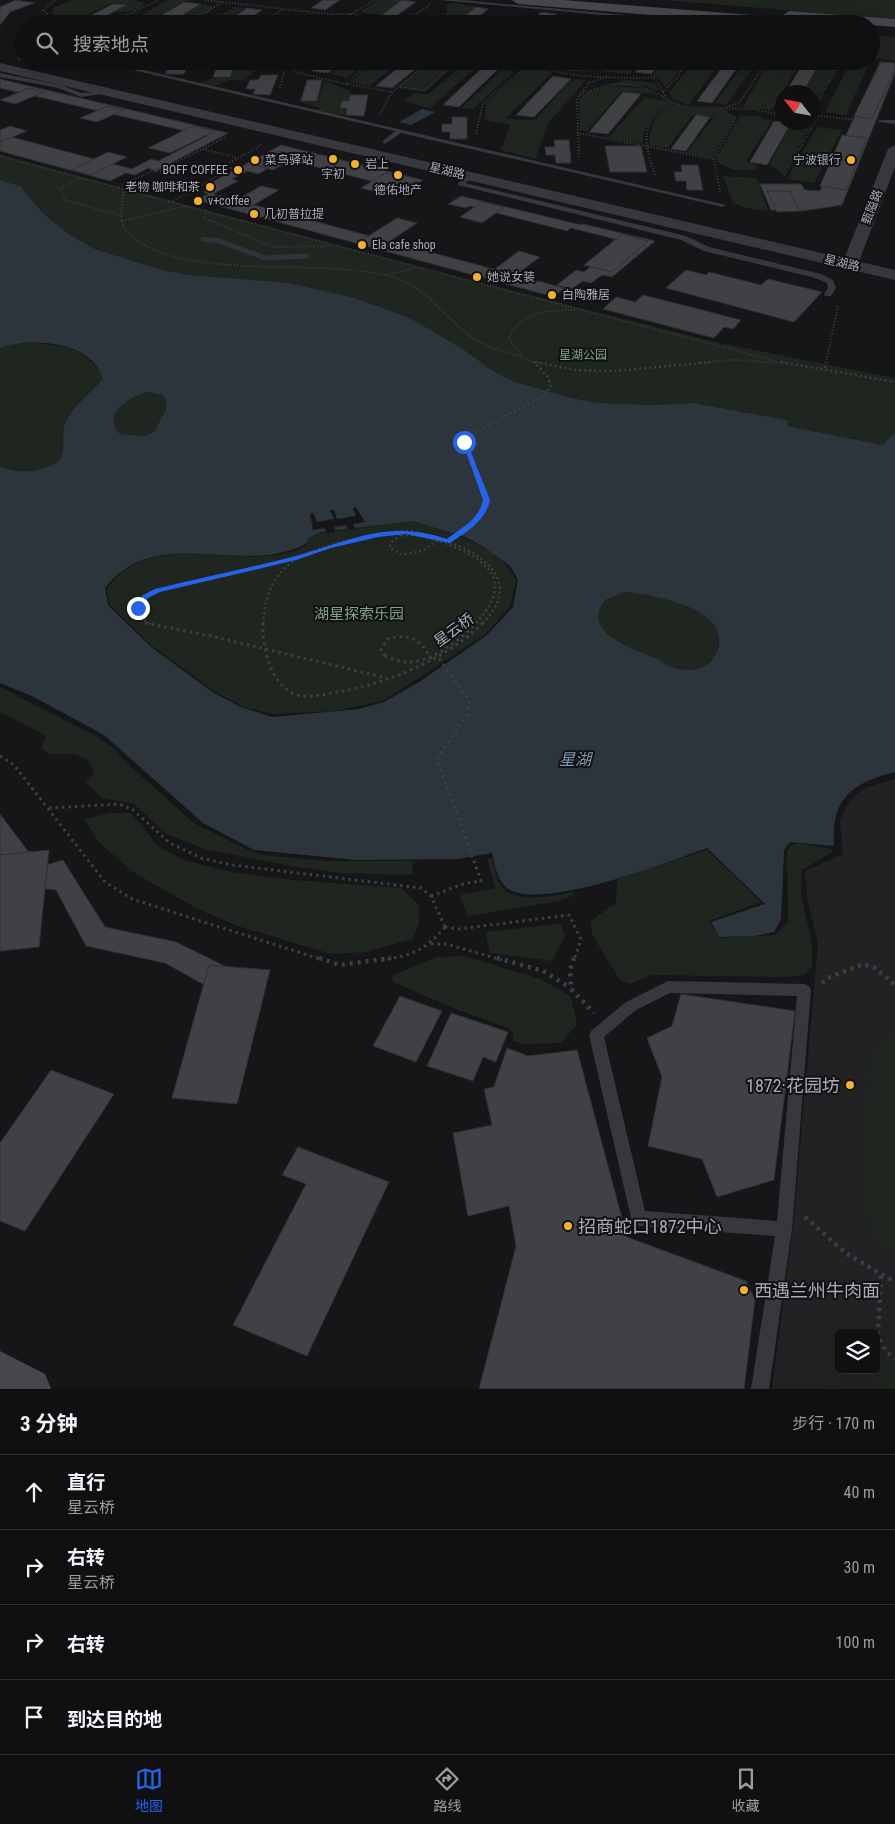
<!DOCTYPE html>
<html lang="zh">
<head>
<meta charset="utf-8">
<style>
	:root { --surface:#101012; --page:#19191b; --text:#f1f3f6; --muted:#9c9d9f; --line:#303032; --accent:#2563eb }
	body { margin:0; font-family:"Roboto Condensed","Noto Sans SC",sans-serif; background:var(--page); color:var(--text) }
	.controls { position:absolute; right:15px; bottom:15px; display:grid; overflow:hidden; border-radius:8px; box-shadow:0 5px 20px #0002 }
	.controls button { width:45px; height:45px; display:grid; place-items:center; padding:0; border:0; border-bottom:1px solid var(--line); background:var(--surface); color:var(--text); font:25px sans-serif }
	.compass { position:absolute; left:775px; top:85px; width:45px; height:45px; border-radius:50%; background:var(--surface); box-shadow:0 5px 20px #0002; rotate:301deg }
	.stop { position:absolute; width:15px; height:15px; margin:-11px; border:4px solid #2563eb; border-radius:50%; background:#fff }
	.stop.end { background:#2563eb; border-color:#fff; box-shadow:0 1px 5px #0008 }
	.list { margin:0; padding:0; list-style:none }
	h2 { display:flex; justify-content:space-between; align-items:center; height:65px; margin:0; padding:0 20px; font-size:21px }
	h2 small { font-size:16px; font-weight:400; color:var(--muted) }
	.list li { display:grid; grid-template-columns:32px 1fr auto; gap:15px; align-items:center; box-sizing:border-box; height:75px; padding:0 20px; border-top:1px solid var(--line) }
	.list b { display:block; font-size:19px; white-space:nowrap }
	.list p { margin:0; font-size:16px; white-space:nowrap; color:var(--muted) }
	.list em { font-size:16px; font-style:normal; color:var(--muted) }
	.icon { flex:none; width:28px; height:28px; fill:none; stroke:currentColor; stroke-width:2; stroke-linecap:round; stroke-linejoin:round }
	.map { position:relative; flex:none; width:895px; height:1389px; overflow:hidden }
	.search { position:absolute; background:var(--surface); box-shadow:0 5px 20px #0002; left:15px; right:15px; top:15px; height:55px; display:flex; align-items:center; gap:12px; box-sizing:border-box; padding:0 18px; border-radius:28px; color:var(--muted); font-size:19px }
	.sheet { height:365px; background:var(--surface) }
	nav { display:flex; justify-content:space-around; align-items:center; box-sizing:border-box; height:70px; border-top:1px solid var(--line); background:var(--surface); font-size:14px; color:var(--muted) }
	nav a { display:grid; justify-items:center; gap:2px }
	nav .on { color:var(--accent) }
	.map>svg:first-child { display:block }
	.built { fill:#222225; fill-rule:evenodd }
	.green { fill:#1e261f }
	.water { fill:#2c353c; fill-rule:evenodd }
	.pier { fill:#161618 }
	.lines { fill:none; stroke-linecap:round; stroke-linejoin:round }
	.stream { stroke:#2c353c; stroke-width:5 }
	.building { fill:#404145; stroke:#303034 }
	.path-far3 { stroke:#3d3f44; stroke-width:2; stroke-dasharray:1 2; stroke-linecap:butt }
	.path-far2 { stroke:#3d3f44; stroke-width:2.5; stroke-dasharray:2 3; stroke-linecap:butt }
	.path-far1 { stroke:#3d3f44; stroke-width:3; stroke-dasharray:2.5 4; stroke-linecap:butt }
	.path { stroke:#3d3f44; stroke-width:4.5; stroke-dasharray:3 5; stroke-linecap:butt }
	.service { fill:#37383d; fill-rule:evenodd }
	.minor { fill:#37383d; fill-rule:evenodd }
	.tertiary { fill:#37383d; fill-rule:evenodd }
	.secondary { fill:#45474d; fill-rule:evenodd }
	.path-bridge-far1 { stroke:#3d3f44; stroke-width:2.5; stroke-dasharray:2 3; stroke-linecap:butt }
	.path-bridge { stroke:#3d3f44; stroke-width:3; stroke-dasharray:2.5 4; stroke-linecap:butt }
	.route { fill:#2563eb }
	.poi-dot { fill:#f2b134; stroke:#111113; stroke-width:2 }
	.labels { text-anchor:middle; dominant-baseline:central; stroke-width:4; stroke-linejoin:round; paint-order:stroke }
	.far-poi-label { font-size:12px; fill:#a8adb8; stroke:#111113; text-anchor:start }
	.far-street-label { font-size:12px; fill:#a8adb8; stroke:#111113 }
	.far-park-label { font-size:12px; fill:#7fa381; stroke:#111113 }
	.park-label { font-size:15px; fill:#7fa381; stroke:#111113 }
	.street-label { font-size:15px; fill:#a8adb8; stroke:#111113 }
	.water-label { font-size:16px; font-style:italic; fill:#7f9bb3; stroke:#111113 }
	.near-poi-label { font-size:18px; fill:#a8adb8; stroke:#111113; text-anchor:start }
</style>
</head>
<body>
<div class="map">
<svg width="895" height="1389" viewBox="0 0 895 1389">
	<rect width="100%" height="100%" fill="#161618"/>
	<g class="built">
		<path d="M871,35L895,37V61L871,58Z"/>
		<path d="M895,779V1389H772L793,1227L818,943L807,898L805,871L843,854L840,822L845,808L854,797L865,788ZM839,1333H876V1370H839Z"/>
	</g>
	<g class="green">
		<path d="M72,0H132L144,3C140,11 125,13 116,12L126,5C121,5 115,3 110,4C92,10 69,32 53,13V8Z"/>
		<path d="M168,0H197L184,1L144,24H126Z"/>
		<path d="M378,0H402L381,15L360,12Z"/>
		<path d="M663,0H895V19Z"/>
		<path d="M455,3L476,7L458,22L470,24L419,23L439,18L447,13V4Z"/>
		<path d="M202,4L215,7L187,24H168Z"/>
		<path d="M234,7L245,8L219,24H205Z"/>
		<path d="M347,61H368L347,78L330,74Z"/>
		<path d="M373,61H402L369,86L351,82Z"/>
		<path d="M429,61H457L425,91L399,87Z"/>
		<path d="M614,61H639L629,74L601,71Z"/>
		<path d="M664,61H685L674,78L665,87L659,78L650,77Z"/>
		<path d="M695,61H720L689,105L672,99L669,92Z"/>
		<path d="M746,61H758L726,105L715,103Z"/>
		<path d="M851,61H870L846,115L825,112Z"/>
		<path d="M236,62L263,65L243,80H230L214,87L199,83L213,78L231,77Z"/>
		<path d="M769,62L799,65L772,110L740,107L744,105Z"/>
		<path d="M816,62L838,65L816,102L813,103L812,92H803L818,66H813Z"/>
		<path d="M461,66L475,68L430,108L404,101L415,93L429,94Z"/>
		<path d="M528,66L553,72L505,119L535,120L572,79L586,80L549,122L535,159L501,150L510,125L485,120L486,103Z"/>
		<path d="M502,70L514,72L473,109L461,108Z"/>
		<path d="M324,80L351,92L348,101H341L339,108L346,109L345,115L317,111L320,108L301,102H318Z"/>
		<path d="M626,80L654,83L660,92L645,86L605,85Z"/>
		<path d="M611,86L645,88L653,94L621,92L587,131L580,130L579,100C585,90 600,88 611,86Z"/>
		<path d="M645,97L674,103C652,110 646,122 642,144L608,138Z"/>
		<path d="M677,104L685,108L719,109L735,118L712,158L686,153L714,117L693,115L667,148L649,145C651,124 656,111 677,104Z"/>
		<path d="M740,116H762V119L773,120L746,161L759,166L754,170H733L717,162L716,159Z"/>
		<path d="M792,123L811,125L784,174L769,165Z"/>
		<path d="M817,127L842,130L814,183L787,179Z"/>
		<path d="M0,155L437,272L720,343L895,378V434H893L884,445L786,426L788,420L693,403L652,405L599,403L572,398L512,381L490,369L463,349L410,318L355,298L290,283L190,275L162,270L95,249L67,233L43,213L20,186L0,180Z"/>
		<path d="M723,176L757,178L768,211L746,208L733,203Z"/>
		<path d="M29,343C61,345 88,346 103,379L64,428L65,443L59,461C39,473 22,474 0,467V348L13,344Z"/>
		<path d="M146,392L163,395C172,413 160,414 156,430L145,436L120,434C102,416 128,398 146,392Z"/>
		<path d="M413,521C450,533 496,543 516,580L510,606L486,634L383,701L336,711L273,714L244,707L217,693L152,646L109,604L107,589C152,522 246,578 307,545L308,538L321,533Z"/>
		<path d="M625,592C652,595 730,607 718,649C715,657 709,666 701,668C692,671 679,670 671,667C666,665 662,661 658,659C643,653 602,639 599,621C597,614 601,606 605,600Z"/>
		<path d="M0,687L96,736L113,748L133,769L194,823L248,850L261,855L327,861H413L412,875L340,873L291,866L205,849L167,834L134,804L102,798L86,782L94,773C88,750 67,754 49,754L41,747L46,737L43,734L0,712Z"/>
		<path d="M111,813H131L158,846L184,860L230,872L294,880L401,888L419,905V922L413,939L365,952L331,954L238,926L196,908L133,872L99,842L84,819Z"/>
		<path d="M796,843L832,849V852L802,870L801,895L812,943V966L804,975L784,977L651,975L630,984L620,980L593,936L590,922L616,902L617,879L707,850L761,902L709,921L719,938L775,935L788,922L787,852L791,845Z"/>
		<path d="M487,859H493C495,869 497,880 503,888C515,903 556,896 572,892L574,895L560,901L468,916L460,897L463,894L495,888Z"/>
		<path d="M558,924L561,925L565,936L552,961L490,953L485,932Z"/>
		<path d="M464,956L541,979L571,997L577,1024L561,1043L523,1044L512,1040L514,1034L510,1029L451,1007L393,982L392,976L437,957Z"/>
		<path d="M891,1031L895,1032V1253L881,1249L865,1210L869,1061Z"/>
		<path d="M880,1358L895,1371V1389H875Z"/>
	</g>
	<g class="water">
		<path d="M422,109L435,112L411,125L399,122Z"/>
		<path d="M0,180L20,186L43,213L67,233L95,249L162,270L190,275L290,283L355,298L410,318L463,349L490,369L512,381L572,398L599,403L652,405L693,403L788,420L787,426L883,445L893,434H895V772C851,783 831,799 834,846L790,842L784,850L781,919L774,932L754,936L719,937L711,922L765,904L707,848C668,862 540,912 507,888C497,881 495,864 492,853L457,859L355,860L254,850L203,823L104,735L32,696L0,683V467C22,474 39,473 59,461C67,445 61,439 64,427C69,409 91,393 103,379C100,372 96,364 90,359C68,340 26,339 0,348ZM146,392L163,395C172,413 160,414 156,430L145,436L120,434C102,415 128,398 146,392ZM413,521L465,537L482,546L511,567L518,580L513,607L486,636L419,682L384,702L359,709L272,717L241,707L214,693L151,647L108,605L105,588C157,521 244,579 307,543L308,538L321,532ZM625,592C652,595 730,607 718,649C715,657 709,666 701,668C692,671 679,670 671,667C666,665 662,661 658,659C643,653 602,639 599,621C597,613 601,606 605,600Z"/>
	</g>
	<path class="pier" d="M356,507L365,522L353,524L355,529L348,530L346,525L334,527L335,532L327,533L325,528L313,530L310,514L313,513L317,522L334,519L330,510H334L337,519L356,516L353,508Z"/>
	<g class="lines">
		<path class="stream" d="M203,239L219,241L265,258L306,256"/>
	</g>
	<g class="building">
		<path d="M16,0L34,3L10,12L0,25V7Z"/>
		<path d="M323,0H340L325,10L311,8Z"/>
		<path d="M402,0L416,2L396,16L382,15Z"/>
		<path d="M184,2L201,4L167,24H146Z"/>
		<path d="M113,4L126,5L99,20L86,18Z"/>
		<path d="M476,7L488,9L470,24L458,22Z"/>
		<path d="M247,8L262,10L241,24H223Z"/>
		<path d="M541,12L556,14L545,24H529Z"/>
		<path d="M310,15L326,17L317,24H297Z"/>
		<path d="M608,17L622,19L618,24H602Z"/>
		<path d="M160,61H190L184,74H165L168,69H156Z"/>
		<path d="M325,61H343L328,73L312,71Z"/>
		<path d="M406,61H425L392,88L376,86Z"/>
		<path d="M565,61H583L577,67L562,65Z"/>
		<path d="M644,61H662L651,74L635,72Z"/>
		<path d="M727,61H742L712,103L697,101Z"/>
		<path d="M880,62L895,64V73L842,205L802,211L771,210L760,184H801L805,190L820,191Z"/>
		<path d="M881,62L895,63V69L872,119L854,116Z"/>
		<path d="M218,64H235L230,77H213Z"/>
		<path d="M802,65L817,67L803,92H786Z"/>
		<path d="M482,68L497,70L459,107L443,105Z"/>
		<path d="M261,75H278L270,95L253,94L255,89H246L250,80H258Z"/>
		<path d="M553,76L571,79L534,117L516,115Z"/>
		<path d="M0,79L228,133L156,171L148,168L135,175L126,173L110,181L0,151V134L132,169L151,159L158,161L207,136L0,88Z"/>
		<path d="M307,80H322L317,101H301Z"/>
		<path d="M29,88L44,92L15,104L0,100Z"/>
		<path d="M623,92L641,94L608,134L589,132Z"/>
		<path d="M350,95H368L364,116L346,115L347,108H340L342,101H349Z"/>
		<path d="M108,106L124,110L97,122L80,118Z"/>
		<path d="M696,115L710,117L686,151L671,149Z"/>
		<path d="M452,117H467V139H450V132H442V124H452Z"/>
		<path d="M774,121L791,123L767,165L750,162Z"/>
		<path d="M10,126L27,131L0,142V130Z"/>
		<path d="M193,126L215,131L170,153L148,148Z"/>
		<path d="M842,135L867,138L846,190L820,186Z"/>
		<path d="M554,140H569L571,163H556L555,155H546L545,147H555Z"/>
		<path d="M281,145L423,180L406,190L285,159L258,174L247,171L232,179L238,181L213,194L564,288L554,297L197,200L208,194L203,192L216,186L209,184Z"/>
		<path d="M605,146H641L647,172H610Z"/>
		<path d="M280,151L298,156L273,170L254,165Z"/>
		<path d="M108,152L127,157L90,175L71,170Z"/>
		<path d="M681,165H698L703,190H687L686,181H676L674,172H682Z"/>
		<path d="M386,173L405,178L380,193L361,188Z"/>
		<path d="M261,186L279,190L241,212L224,207Z"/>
		<path d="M767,191H790L800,211L777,212Z"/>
		<path d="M461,196L581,225L583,224L655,241L612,277L602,275L591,283L583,281L572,289L557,285L576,270L584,272L623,241L571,228L567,231L469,206L466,208L448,204Z"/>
		<path d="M482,202L504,207L482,223L460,217Z"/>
		<path d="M397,218L417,223L378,249L357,243Z"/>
		<path d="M622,234L648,241L612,272L584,265Z"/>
		<path d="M519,251L540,257L505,283L484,277Z"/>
		<path d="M686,270L706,275L709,272L761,285L768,279L822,292L794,322L666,288Z"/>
		<path d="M643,295L741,320L733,329L724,327L714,338L603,309L616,297L635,302Z"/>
		<path d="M0,814L40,867L63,860L105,927L176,942L237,972L219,993L165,963L86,946L56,890L11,885L0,864Z"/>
		<path d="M49,850L39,947L0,951V855Z"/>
		<path d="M209,965L270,970L237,1104L172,1098Z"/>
		<path d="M681,994L795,1011L774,1180L717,1197L702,1159L648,1146L662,1077L647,1038L672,1026Z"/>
		<path d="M400,996L442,1011L416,1062L373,1046Z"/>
		<path d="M451,1013L508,1032L496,1062L483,1057L473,1081L427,1066Z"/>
		<path d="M507,1048L528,1056L577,1050L627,1237L746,1281L755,1300L744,1389H479L516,1246L509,1206L468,1216L453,1133L492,1125L484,1089L494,1087Z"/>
		<path d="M51,1070L114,1094L25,1231L0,1221V1143Z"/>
		<path d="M298,1147L389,1182L307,1356L233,1325L306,1184L282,1175Z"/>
	</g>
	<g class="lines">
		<g class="path-far3">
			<path d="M55,0L43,10L50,17L81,24"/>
			<path d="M205,0L329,14H351L335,24"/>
			<path d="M374,0L351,14C380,19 405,26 429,5"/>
			<path d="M397,21L403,24"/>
			<path d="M108,24L159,0"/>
			<path d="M189,24L222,2"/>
			<path d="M261,24L283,9"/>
			<path d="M421,24H445"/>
			<path d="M476,24L485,16"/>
			<path d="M252,61L286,65L288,61"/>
			<path d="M491,61L542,67"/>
			<path d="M537,61C554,81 628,77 655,78L667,100L686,107L753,109L782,115"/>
			<path d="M553,68C572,70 595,75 611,61"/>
			<path d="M200,69L204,61"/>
			<path d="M347,84L392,92L429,61"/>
			<path d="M400,87L425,91L457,61"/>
			<path d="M280,88L286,65L295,72L346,84L371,61"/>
			<path d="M663,92L676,79L687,61"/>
			<path d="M580,95C612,81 636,79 666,99"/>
			<path d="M812,104L817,103L841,61"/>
			<path d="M726,107L739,103L766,63"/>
			<path d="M380,114L392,92"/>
			<path d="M812,115L867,121"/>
			<path d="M577,133L714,159"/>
			<path d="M476,134L483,103L527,66"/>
			<path d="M262,145L223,166L232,168L171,202L776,361"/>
			<path d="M203,149L238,158"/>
			<path d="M0,156L171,202"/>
			<path d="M579,157L577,99L589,83L608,76"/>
			<path d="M655,175C644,142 638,119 675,103"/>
			<path d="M784,176L819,115"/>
			<path d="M80,178L60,188L65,200L121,216"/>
			<path d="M119,187L152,171L157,172L226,137"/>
			<path d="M124,189C123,201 117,219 126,230C171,286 330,254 398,279C429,290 447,320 473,338C487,348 506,351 522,357"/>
			<path d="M720,192L714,159L736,118L721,109"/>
			<path d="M206,211L204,218L273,247L330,246"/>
			<path d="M122,221L187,206"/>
			<path d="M386,275L414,268"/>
			<path d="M535,362L540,363"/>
			<path d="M536,363L522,357L509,338C521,311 549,310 575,310"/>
			<path d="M698,363L731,360L788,363"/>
			<path d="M826,363L838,305"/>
		</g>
		<g class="path-far2">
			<path d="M535,362L576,370L614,371L712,362"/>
			<path d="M781,362L895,382"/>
			<path d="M825,368L826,362"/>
			<path d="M401,535L390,543V548L402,555L422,551L440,539"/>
			<path d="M448,542L477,520L486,501L465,448L466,437L542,397L551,387L548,377L534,362"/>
			<path d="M150,624L138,616C139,603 146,597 157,591L292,559"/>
			<path d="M263,624C267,562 304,550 357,539C372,536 390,531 406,531C415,531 426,535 435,538C478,549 527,580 482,624"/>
		</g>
		<g class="path-far1">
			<path d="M145,623L211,636L387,678"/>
			<path d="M263,623C262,647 271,687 297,695C308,698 321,695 332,693C384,685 444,661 483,623"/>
			<path d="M385,656L381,650L387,639C409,633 421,639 431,659"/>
			<path d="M0,756L14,765L105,882L132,899L323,960"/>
			<path d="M49,808L119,804L132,809L170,843L201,858L232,865L421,888L431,896L445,927"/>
			<path d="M431,896L466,883L481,881L437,759L467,715L469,700L437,656"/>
			<path d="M445,927L459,929L569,915L581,939L574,960"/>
			<path d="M431,944H446L502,960"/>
			<path d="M381,960C411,956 426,950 445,927"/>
		</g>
		<g class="path">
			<path d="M319,958L340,965L391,958"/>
			<path d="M497,958L543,971L571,988"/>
			<path d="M574,958L570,970L571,989L594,1013"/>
			<path d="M822,983L828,978L863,964L875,968L895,985"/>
			<path d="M805,1217L847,1254L895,1282"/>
			<path d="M881,1276L878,1336L886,1351L895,1359"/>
		</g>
		<g class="service">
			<path d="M440,0H461L648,17L645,19Z"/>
			<path d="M24,56V60L17,59L18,58Z"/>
			<path d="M94,61H105L726,205L723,207L401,133L385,144L382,142L383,141L395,131Z"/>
			<path d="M0,73L60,85L82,93L111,90L114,92L81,97L58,88L0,77Z"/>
			<path d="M879,120H895V124L879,122Z"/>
			<path d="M469,175L474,176L465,183L686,236L709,247L821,274L833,280L836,288L831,296H825L824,294L828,288L827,283L815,278L704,251L681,240L458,185V183Z"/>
			<path d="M668,981L804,984L809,986L811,990L792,1229L769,1389H751L775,1236L639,1226L633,1223L631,1218L589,1035L591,1031L626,1002ZM670,993L797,996L777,1221L645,1211L604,1037L636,1010Z"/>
		</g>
		<path class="minor" d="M895,145V167L858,264L850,269L844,267L842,264L888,149Z"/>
		<path class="tertiary" d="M0,63L895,270V280L0,71Z"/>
		<g class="secondary">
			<path d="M512,0H563L788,18L783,15L789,11L895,19V27L808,20L814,24H759L518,4Z"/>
			<path d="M0,1351L45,1374L51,1389H0Z"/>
		</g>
		<path class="path-bridge-far1" d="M401,535C420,534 437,540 454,547C497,565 510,587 475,624"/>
		<path class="path-bridge" d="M385,656C392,659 400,662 408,662C433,662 460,640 476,623"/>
	</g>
	<path class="route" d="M462,440L467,442L490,500C486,521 466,532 450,543L406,534L378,537L331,548L296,560L160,592L148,598L141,610L134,608L143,595L155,589C199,578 244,569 288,558C347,543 384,518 447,539C461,528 479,520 483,500Z"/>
	<g class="poi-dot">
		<circle cx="333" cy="159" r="5"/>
		<circle cx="255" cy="160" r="5"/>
		<circle cx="851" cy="160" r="5"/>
		<circle cx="355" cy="164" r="5"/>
		<circle cx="238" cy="170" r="5"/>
		<circle cx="398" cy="175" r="5"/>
		<circle cx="210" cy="187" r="5"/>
		<circle cx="198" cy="201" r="5"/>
		<circle cx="254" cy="214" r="5"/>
		<circle cx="362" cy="245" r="5"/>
		<circle cx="477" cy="277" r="5"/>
		<circle cx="552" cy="295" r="5"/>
		<circle cx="850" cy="1085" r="5"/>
		<circle cx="568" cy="1226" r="5"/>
		<circle cx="744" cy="1290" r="5"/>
	</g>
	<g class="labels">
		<g class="far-poi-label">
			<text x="265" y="160">菜鸟驿站</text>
			<text x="841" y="160" text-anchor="end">宁波银行</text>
			<text x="365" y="164">岩上</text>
			<text x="228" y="170" text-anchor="end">BOFF COFFEE</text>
			<text x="333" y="174" text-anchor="middle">宇初</text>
			<text x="200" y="187" text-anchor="end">老物 咖啡和茶</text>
			<text x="398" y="190" text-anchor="middle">德佑地产</text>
			<text x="208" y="201">v+coffee</text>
			<text x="264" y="214">几初普拉提</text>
			<text x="372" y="245">Ela cafe shop</text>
			<text x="487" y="277">她说女装</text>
			<text x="562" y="295">白陶雅居</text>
		</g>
		<g class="far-street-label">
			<text transform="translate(447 171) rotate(13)">星湖路</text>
			<text transform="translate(872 207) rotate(-69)">甄隘路</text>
			<text transform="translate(842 263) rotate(13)">星湖路</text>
		</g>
		<g class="far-park-label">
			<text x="583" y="355">星湖公园</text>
		</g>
		<g class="park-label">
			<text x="359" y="614">湖星探索乐园</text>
		</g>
		<g class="street-label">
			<text transform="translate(454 630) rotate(-36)">星云桥</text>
		</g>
		<g class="water-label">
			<text x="575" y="759">星湖</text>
		</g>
		<g class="near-poi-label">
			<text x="840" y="1085" text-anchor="end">1872·花园坊</text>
			<text x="578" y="1226">招商蛇口1872中心</text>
			<text x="754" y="1290">西遇兰州牛肉面</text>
		</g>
	</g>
</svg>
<div class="controls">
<button><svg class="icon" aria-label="layers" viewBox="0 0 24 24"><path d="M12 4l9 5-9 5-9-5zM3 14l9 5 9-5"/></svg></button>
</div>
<svg class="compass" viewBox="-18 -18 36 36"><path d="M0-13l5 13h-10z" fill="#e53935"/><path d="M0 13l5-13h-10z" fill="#9c9d9f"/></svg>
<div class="stop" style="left:464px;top:442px"></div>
<div class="stop end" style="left:138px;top:608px"></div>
<div class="search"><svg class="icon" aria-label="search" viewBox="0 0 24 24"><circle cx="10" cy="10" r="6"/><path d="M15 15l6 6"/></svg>搜索地点</div>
</div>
<section class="sheet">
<h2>3 分钟<small>步行 · 170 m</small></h2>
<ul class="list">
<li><svg class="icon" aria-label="ahead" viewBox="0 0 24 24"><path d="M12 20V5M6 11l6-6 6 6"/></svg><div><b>直行</b><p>星云桥</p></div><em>40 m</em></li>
<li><svg class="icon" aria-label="right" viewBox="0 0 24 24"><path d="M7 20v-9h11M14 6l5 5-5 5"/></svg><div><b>右转</b><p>星云桥</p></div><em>30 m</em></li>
<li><svg class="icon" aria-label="right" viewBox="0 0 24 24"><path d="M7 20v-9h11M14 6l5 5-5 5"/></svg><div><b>右转</b></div><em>100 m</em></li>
<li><svg class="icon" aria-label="arrive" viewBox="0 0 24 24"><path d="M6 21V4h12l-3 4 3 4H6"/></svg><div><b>到达目的地</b></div></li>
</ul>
</section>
<nav>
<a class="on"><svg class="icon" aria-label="map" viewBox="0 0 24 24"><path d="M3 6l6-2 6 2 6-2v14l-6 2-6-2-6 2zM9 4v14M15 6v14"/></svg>地图</a>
<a><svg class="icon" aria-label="directions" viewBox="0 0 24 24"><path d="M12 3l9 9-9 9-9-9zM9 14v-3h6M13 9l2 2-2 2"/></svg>路线</a>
<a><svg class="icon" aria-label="saved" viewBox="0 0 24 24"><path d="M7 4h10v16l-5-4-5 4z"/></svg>收藏</a>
</nav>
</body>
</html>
